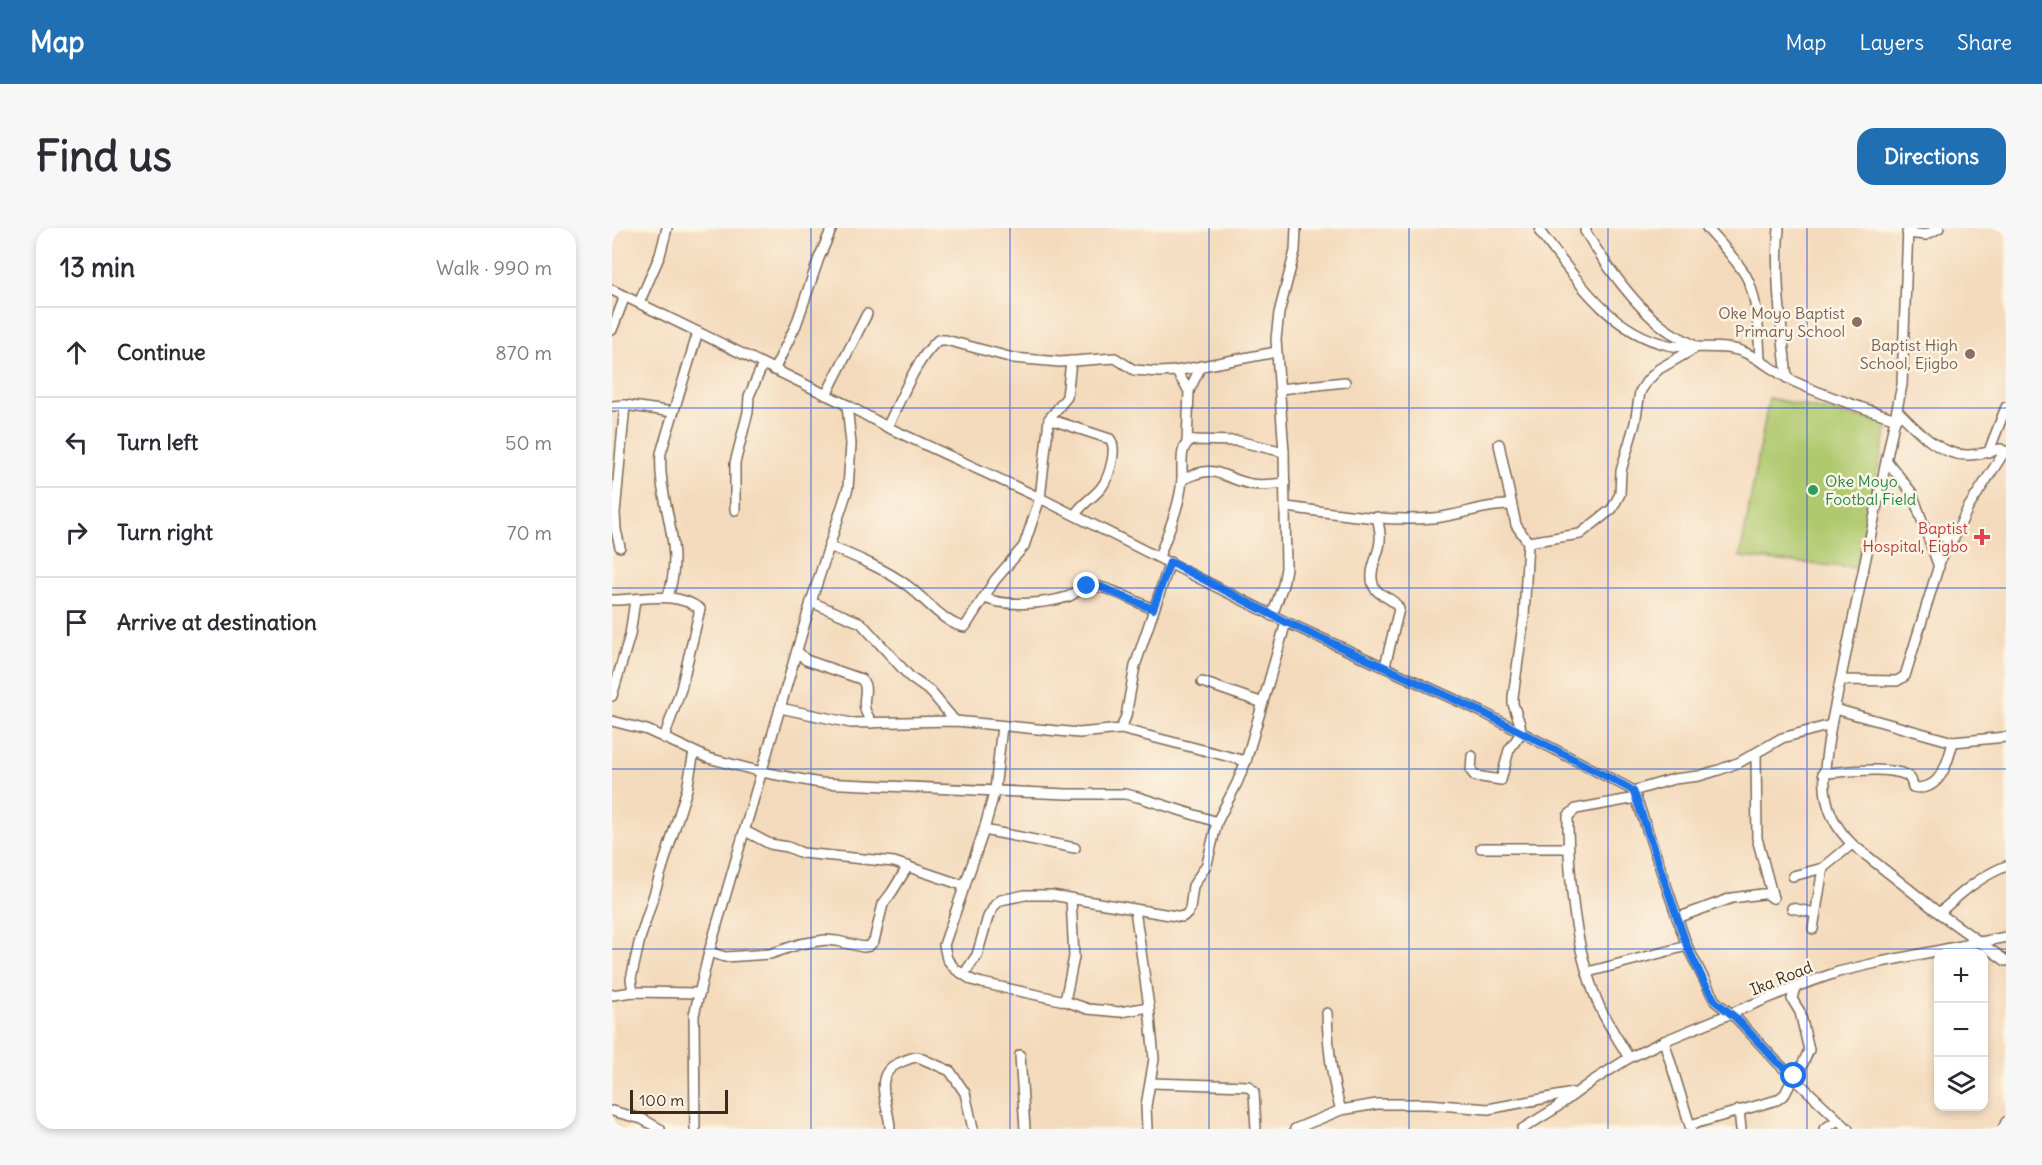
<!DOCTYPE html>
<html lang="en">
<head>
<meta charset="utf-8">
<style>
	:root { --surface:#fff; --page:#f7f7f7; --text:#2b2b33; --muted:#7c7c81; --line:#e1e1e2; --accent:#1f6fb2 }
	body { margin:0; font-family:Delius,sans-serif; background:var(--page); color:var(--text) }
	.controls { position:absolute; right:18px; bottom:18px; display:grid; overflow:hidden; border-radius:12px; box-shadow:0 3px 9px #0003 }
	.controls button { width:54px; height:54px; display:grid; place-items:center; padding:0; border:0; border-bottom:2px solid var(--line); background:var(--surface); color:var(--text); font:30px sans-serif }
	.scale { position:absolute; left:18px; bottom:15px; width:98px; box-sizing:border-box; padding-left:6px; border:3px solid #3b2a1e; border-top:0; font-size:16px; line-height:21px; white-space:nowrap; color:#3b2a1e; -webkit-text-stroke:4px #fcf5e5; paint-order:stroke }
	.stop { position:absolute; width:18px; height:18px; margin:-14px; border:4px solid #1a73e8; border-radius:50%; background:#fff }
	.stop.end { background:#1a73e8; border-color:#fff; box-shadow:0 2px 6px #0008 }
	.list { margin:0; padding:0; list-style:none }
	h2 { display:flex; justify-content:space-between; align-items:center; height:78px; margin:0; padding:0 24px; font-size:26px }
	h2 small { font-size:20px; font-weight:400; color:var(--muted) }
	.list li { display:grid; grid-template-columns:39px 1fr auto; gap:18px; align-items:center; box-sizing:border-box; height:90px; padding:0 24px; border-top:2px solid var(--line) }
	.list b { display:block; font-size:22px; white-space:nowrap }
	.list em { font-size:20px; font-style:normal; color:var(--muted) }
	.icon { flex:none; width:33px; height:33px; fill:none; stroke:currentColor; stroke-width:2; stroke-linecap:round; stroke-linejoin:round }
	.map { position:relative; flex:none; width:1394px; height:901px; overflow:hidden; border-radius:18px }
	header { display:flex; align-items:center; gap:36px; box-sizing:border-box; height:84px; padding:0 30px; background:var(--accent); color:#fff }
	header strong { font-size:28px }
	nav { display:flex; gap:33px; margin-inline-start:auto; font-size:21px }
	.intro { display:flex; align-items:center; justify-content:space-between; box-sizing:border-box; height:144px; padding:0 36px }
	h1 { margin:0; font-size:42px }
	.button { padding:15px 27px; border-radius:18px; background:var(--accent); color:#fff; font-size:21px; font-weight:700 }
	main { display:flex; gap:36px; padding:0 36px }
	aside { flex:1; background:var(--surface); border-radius:18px; box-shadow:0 3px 9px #0003 }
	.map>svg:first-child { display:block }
	.green { fill:#b0c96e; stroke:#767a46; stroke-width:1.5 }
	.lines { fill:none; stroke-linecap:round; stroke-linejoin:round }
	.minor-casing { stroke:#7c6855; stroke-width:12 }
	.minor { stroke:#fff; stroke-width:9 }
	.route { stroke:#1a73e8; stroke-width:8 }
	.grid { fill:none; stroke:#1d4ed8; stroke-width:1.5; stroke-opacity:0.55 }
	.education-dot { fill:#8d6e63; stroke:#fcf5e5; stroke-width:2 }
	.leisure-dot { fill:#2e9e5b; stroke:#fcf5e5; stroke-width:2 }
	.health-dot { fill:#e0444e; stroke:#fcf5e5; stroke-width:2 }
	.labels { text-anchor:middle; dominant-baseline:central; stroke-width:5; stroke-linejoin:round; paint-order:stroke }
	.education-label { font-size:16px; fill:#785e54; stroke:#fcf5e5; text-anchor:end }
	.leisure-label { font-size:16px; fill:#27864d; stroke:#fcf5e5; text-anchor:start }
	.health-label { font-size:16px; fill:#be3a42; stroke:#fcf5e5; text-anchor:end }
	.street-label { font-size:16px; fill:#3b2a1e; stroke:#fcf5e5 }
</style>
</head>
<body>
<header>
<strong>Map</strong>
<nav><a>Map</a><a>Layers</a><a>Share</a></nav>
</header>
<div class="intro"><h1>Find us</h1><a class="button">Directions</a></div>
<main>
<aside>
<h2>13 min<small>Walk · 990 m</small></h2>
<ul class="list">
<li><svg class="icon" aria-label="ahead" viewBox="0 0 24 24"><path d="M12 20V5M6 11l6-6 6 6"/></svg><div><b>Continue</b></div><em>870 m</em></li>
<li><svg class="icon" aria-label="left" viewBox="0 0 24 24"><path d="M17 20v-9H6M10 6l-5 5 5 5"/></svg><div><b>Turn left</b></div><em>50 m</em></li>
<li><svg class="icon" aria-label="right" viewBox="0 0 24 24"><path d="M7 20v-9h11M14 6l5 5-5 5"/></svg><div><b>Turn right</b></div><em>70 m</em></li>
<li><svg class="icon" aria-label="arrive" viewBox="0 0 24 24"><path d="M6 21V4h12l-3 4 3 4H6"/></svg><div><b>Arrive at destination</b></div></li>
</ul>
</aside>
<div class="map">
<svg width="1394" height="901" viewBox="0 0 1394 901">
	<rect width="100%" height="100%" fill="#fcf5e5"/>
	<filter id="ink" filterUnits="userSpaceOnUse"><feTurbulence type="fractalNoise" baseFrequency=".0167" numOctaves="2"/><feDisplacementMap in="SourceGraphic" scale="12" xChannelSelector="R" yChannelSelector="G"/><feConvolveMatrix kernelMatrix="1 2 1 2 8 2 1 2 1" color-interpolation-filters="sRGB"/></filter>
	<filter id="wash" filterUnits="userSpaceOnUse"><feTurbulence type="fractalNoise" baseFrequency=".008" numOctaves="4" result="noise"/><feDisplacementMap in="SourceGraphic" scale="24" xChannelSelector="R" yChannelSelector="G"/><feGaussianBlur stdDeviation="1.35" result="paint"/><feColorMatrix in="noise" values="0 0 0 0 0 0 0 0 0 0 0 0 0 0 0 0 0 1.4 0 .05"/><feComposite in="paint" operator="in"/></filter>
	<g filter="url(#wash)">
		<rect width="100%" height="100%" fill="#f4dabc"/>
		<path class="green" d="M1157,170L1276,196L1244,340L1128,329Z"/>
	</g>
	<g filter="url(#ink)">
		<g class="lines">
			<g class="minor-casing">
				<g id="minor">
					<path d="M974,0L973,3C993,36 1026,83 1058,104C1066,109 1075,113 1083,118"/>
					<path d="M1095,0C1108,15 1124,31 1134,48C1146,69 1147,109 1148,133"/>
					<path d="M1167,0C1162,49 1170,101 1175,150"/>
					<path d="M1296,0L1290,157L1219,497C1212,543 1203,580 1240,616L1327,685L1394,733"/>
					<path d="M928,4C963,49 997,104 1056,117C1078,122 1109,116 1129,123C1148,130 1163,144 1181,153C1214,169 1249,179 1284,191"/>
					<path d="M1295,5L1314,7L1327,0"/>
					<path d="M0,62L235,177L275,199L428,270L674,394L870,484L1015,559L1021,563L1028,581L1075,718L1103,773L1124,790L1165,834L1236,901"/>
					<path d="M27,75L48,27L55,0"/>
					<path d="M0,102L13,68"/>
					<path d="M162,142L184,97L207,30L220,0"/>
					<path d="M564,143L577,163"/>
					<path d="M668,161L733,154"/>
					<path d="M214,167L255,86"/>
					<path d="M0,178L13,177L61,184"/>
					<path d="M1285,182C1304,201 1327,228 1356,227C1367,227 1379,223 1389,221"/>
					<path d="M437,191L498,211C506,221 497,250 489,260C481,270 470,275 463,287"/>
					<path d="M275,199C290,170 302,134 326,112H334L401,130L448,134L503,130L522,142L547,144L564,143L664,124"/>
					<path d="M575,214L577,163L589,138"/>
					<path d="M1377,223L1394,179"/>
					<path d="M1275,233L1300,265L1327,339"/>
					<path d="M570,252C605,234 606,249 639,256C650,258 661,256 673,255"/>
					<path d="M674,279C722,285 773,294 821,290C848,288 873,276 899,277"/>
					<path d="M123,282V235L136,184L137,168L151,136"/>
					<path d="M765,289C767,297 769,305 768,313C767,328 755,344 762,359C767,369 782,369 787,381L773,438"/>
					<path d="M1312,303L1334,310L1339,314"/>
					<path d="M916,314L968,306L1000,281L1008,266L1009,243L1023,195L1028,164L1035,153L1047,141L1085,119"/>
					<path d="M217,318C244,329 273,341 296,358C311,369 335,398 353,399L383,352L412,318L428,270L437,191L455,169L459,133"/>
					<path d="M8,319L4,302L3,285L13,177"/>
					<path d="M547,329C556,304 568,278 570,251C571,238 566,218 580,212L626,213L672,224"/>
					<path d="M56,368C74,316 45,275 49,225L86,104"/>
					<path d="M373,370C393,379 433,376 455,369C463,367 467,359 475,358C493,356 524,374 541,381"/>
					<path d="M0,372C29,372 63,362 88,381L69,461L52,510"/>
					<path d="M199,374L249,395L299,450L319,464L343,493"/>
					<path d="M660,388L671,357L674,340L672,224L664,111L667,85L683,23L684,0"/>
					<path d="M185,423L194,432L249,451C258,460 250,470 253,481C254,486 258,491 260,495"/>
					<path d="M1229,452L1285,453L1293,448L1330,327L1342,310L1356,280L1393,223"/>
					<path d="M590,454L651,475"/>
					<path d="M0,468L18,407L23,372"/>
					<path d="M168,480L239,495L343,493L467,505L509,501L634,533"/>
					<path d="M1223,481L1341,514L1394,509"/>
					<path d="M0,493L35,502L96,530L150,544L208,555L455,566H513L526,569L605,594"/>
					<path d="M390,498L383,562L372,602L332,717L335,731L343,741L360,752L370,755L453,773L476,781L508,784L537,779"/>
					<path d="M509,501L514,488L523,438L558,334"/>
					<path d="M1144,525L1145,610L1161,670"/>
					<path d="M860,528L859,543L863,548L889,552L897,522L909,505L908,496L901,476V469L912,389L916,314L904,297L887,216"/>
					<path d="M1211,545C1233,544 1274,538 1294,547C1299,549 1300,554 1301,559C1328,565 1336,534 1341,514"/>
					<path d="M1021,563L1062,551L1087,548L1107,542L1128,534L1170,510L1219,497"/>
					<path d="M372,602L463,620"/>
					<path d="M133,603L158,616L176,619L190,625L282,634L353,658"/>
					<path d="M869,620H956"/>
					<path d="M1181,648L1211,640L1240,616"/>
					<path d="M1180,680L1203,685"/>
					<path d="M523,682L537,779L542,831L534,878L535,901"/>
					<path d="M1327,685C1348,666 1367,649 1394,638"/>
					<path d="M1065,690L1120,670L1150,666H1155L1161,670"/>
					<path d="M1201,701L1211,640"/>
					<path d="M97,724L113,729L158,726L188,716L213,712L225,713L251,719L257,718L262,713L271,676L280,664L296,638"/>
					<path d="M976,744L1075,718"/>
					<path d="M352,746L365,727L376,689L383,677L389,672L413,667H439L570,689L575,686L578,681L581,658L595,636L605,594L625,555L634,533L674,394"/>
					<path d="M1183,759L1180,771L1188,784L1197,822L1184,851"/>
					<path d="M21,764L19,751L28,711L75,561L82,524"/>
					<path d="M0,767L21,764L88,765"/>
					<path d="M453,773L462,729L459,671"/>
					<path d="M715,785C716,818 719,851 729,882"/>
					<path d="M1052,813L1079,901"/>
					<path d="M408,827L413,901"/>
					<path d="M1017,830C1008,814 997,798 989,782C963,725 958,662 956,601V588L964,581L1024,570"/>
					<path d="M539,855L636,858L642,864L644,901"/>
					<path d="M1127,882L1129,901"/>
					<path d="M0,883L30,891L48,901"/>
					<path d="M1078,897L1165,872L1173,866L1182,848"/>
					<path d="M83,901L82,787L97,724L199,374L236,260L239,216L235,177"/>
					<path d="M278,901C278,879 258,847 287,835C294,832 299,829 306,829L338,843L353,865L361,901"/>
					<path d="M683,901L729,882L765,876H816L876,881L961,865"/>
					<path d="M910,901L941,882L979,854L1017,830L1052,813L1183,759L1226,744L1264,735L1394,709"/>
					<path d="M1212,901L1226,892"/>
					<path d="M1391,901L1394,894"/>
				</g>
			</g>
			<use href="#minor" class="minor"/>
		</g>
	</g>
	<g class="lines" filter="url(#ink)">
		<path class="route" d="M475,358L489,359L541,381L558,334L674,394L870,484L1015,559L1021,563L1024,570L1075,718L1092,754L1103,773L1124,790L1165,834L1182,848"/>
	</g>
	<path class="grid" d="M199,0V901M398,0V901M597,0V901M797,0V901M996,0V901M1195,0V901M0,180H1394M0,360H1394M0,541H1394M0,721H1394"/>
	<g class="education-dot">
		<circle cx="1245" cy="94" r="6"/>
		<circle cx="1358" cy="126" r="6"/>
	</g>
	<circle class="leisure-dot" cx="1201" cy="262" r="6"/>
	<path class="health-dot" d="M1367 300h6v6h6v6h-6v6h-6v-6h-6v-6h6z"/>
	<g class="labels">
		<g class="education-label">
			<text x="1233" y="85">Oke Moyo Baptist<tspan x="1233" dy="18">Primary School</tspan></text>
			<text x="1346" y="117">Baptist High<tspan x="1346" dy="18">School, Ejigbo</tspan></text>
		</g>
		<g class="leisure-label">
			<text x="1213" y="253">Oke Moyo<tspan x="1213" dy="18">Footbal Field</tspan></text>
		</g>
		<g class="health-label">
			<text x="1356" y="300">Baptist<tspan x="1356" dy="18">Hospital, Eigbo</tspan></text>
		</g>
		<g class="street-label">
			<text transform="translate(1169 750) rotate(-22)">Ika Road</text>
		</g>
	</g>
</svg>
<div class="controls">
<button>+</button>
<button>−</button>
<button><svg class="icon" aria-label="layers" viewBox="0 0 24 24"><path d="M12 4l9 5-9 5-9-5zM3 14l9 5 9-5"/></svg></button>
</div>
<div class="scale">100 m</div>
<div class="stop" style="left:1182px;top:848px"></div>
<div class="stop end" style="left:475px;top:358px"></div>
</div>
</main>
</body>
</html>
